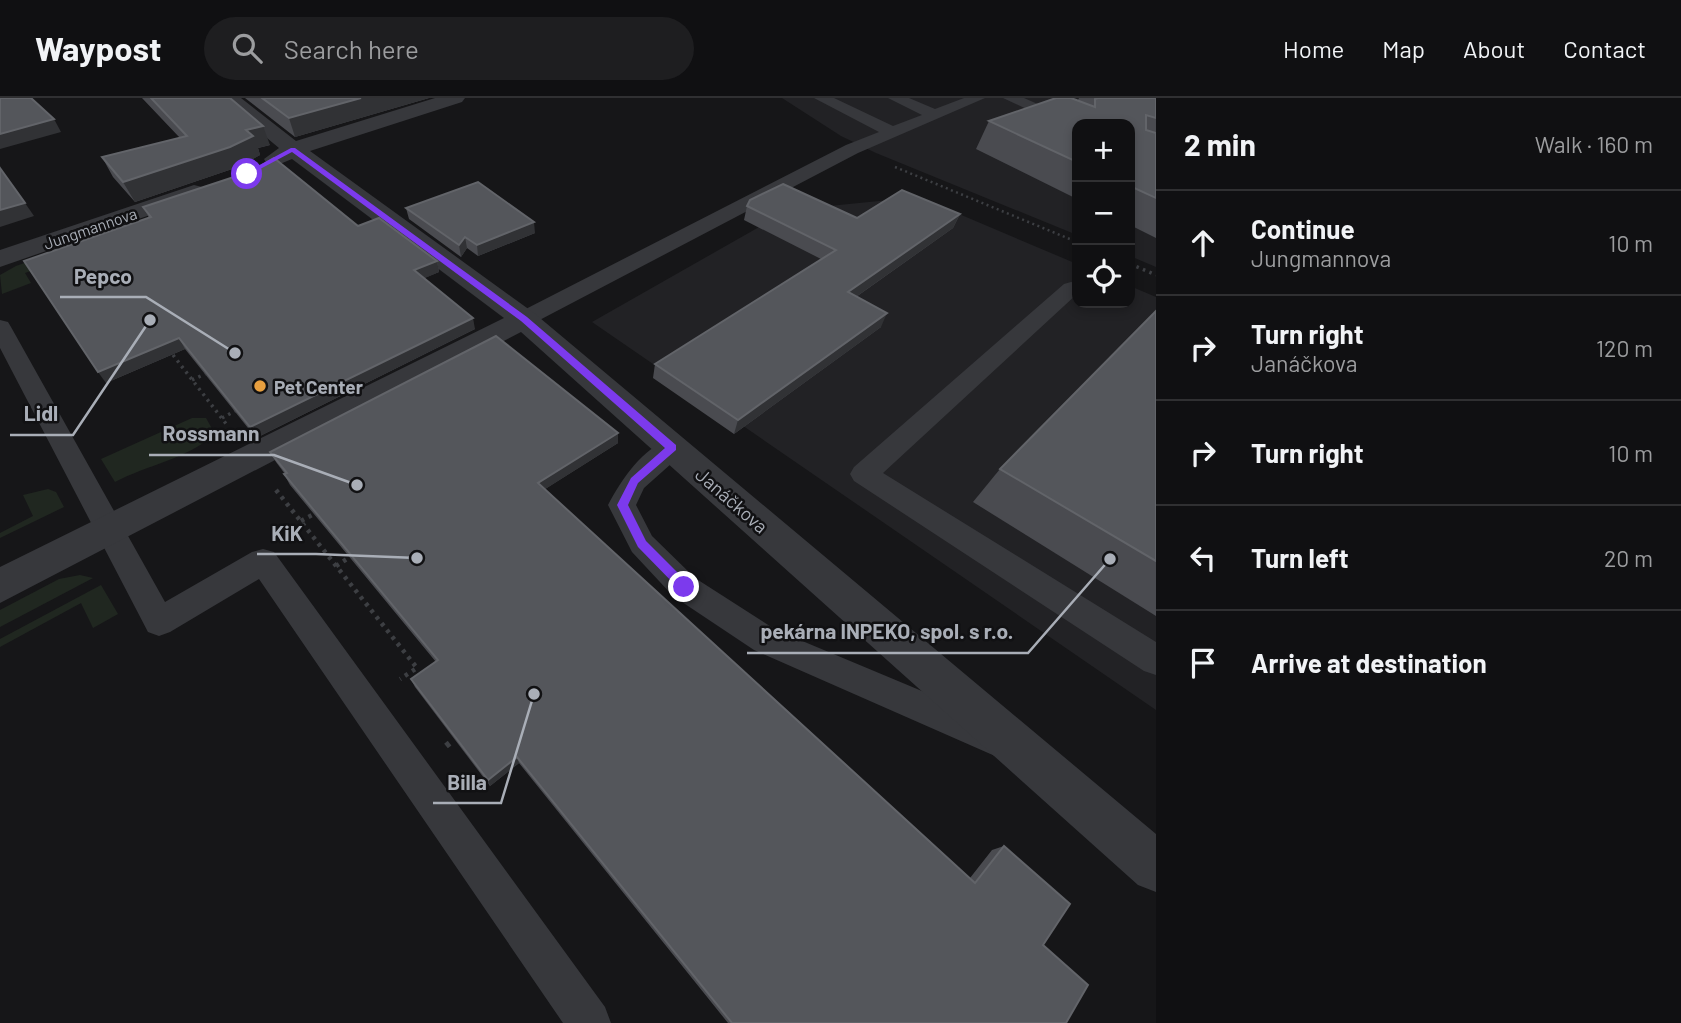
<!DOCTYPE html>
<html lang="en">
<head>
<meta charset="utf-8">
<style>
	:root { --surface:#101012; --page:#1e1e20; --text:#f1f3f6; --muted:#9c9d9f; --line:#303032 }
	body { margin:0; font-family:Barlow,sans-serif; background:var(--page); color:var(--text) }
	.controls { position:absolute; right:21px; top:21px; display:grid; overflow:hidden; border-radius:14px; box-shadow:0 4px 10px #0003 }
	.controls button { width:63px; height:63px; display:grid; place-items:center; padding:0; border:0; border-bottom:2px solid var(--line); background:var(--surface); color:var(--text); font:35px sans-serif }
	.stop { position:absolute; width:21px; height:21px; margin:-16px; border:5px solid #7c3aed; border-radius:50%; background:#fff }
	.stop.end { background:#7c3aed; border-color:#fff; box-shadow:0 2px 7px #0008 }
	.list { margin:0; padding:0; list-style:none }
	h2 { display:flex; justify-content:space-between; align-items:center; height:91px; margin:0; padding:0 28px; font-size:30px }
	h2 small { font-size:23px; font-weight:400; color:var(--muted) }
	.list li { display:grid; grid-template-columns:46px 1fr auto; gap:21px; align-items:center; box-sizing:border-box; height:105px; padding:0 28px; border-top:2px solid var(--line) }
	.list b { display:block; font-size:26px; white-space:nowrap }
	.list p { margin:0; font-size:23px; white-space:nowrap; color:var(--muted) }
	.list em { font-size:23px; font-style:normal; color:var(--muted) }
	.icon { flex:none; width:38px; height:38px; fill:none; stroke:currentColor; stroke-width:2; stroke-linecap:round; stroke-linejoin:round }
	.map { position:relative; flex:none; width:1156px; height:925px; overflow:hidden }
	header { display:flex; align-items:center; gap:42px; box-sizing:border-box; height:98px; padding:0 35px; background:var(--surface); border-bottom:2px solid var(--line) }
	header strong { font-size:33px }
	nav { display:flex; gap:38px; margin-inline-start:auto; font-size:24px }
	.search { width:490px; height:63px; background:var(--page); display:flex; align-items:center; gap:18px; box-sizing:border-box; padding:0 24px; border-radius:38px; color:var(--muted); font-size:26px }
	main { display:flex }
	aside { flex:1; background:var(--surface) }
	.map>svg:first-child { display:block }
	.built { fill:#222225 }
	.green { fill:#202720 }
	.lines { fill:none; stroke-linecap:round; stroke-linejoin:round }
	.path-far3 { stroke:#3d3f43; stroke-width:2.5; stroke-dasharray:2 3.5; stroke-linecap:butt }
	.path-far2 { stroke:#3d3f43; stroke-width:3.5; stroke-dasharray:2.5 4.5; stroke-linecap:butt }
	.path-far1 { stroke:#3d3f43; stroke-width:4.5; stroke-dasharray:3.5 5; stroke-linecap:butt }
	.path { stroke:#3d3f43; stroke-width:6; stroke-dasharray:4.5 7; stroke-linecap:butt }
	.service { fill:#37383c; fill-rule:evenodd }
	.minor { fill:#37383c; fill-rule:evenodd }
	.wall { fill:#4a4b50 }
	.shaded-wall { fill:#313235 }
	.building { fill:#54565b; stroke:#626469; stroke-width:2 }
	.route { fill:#7c3aed }
	.poi-dot { fill:#e79f3f; stroke:#111113; stroke-width:2.5 }
	.labels { text-anchor:middle; dominant-baseline:central; stroke-width:5; stroke-linejoin:round; paint-order:stroke }
	.far-street-label { font-size:16px; fill:#a9aeb7; stroke:#111113 }
	.poi-label { font-size:19px; font-weight:bold; fill:#a9aeb7; stroke:#111113; text-anchor:start }
	.street-label { font-size:19px; fill:#a9aeb7; stroke:#111113 }
	.leader { fill:none; stroke:#a9aeb7; stroke-width:2.5 }
	.callout-dot { fill:#a9aeb7; stroke:#111113; stroke-width:2.5 }
	.callout-label { font-size:21px; text-anchor:middle; font-weight:bold; fill:#a9aeb7; stroke:#111113; stroke-width:5; stroke-linejoin:round; paint-order:stroke }
</style>
</head>
<body>
<header>
<strong>Waypost</strong>
<div class="search"><svg class="icon" aria-label="search" viewBox="0 0 24 24"><circle cx="10" cy="10" r="6"/><path d="M15 15l6 6"/></svg>Search here</div>
<nav><a>Home</a><a>Map</a><a>About</a><a>Contact</a></nav>
</header>
<main>
<div class="map">
<svg width="1156" height="925" viewBox="0 0 1156 925">
	<rect width="100%" height="100%" fill="#161618"/>
	<g class="built">
		<path d="M782,0H1156V169L1130,158V26H1077V137L876,55L841,38Z"/>
		<path d="M919,99L1077,166V205H1130V188L1156,199V612L592,224L789,112Z"/>
	</g>
	<g class="green">
		<path d="M132,137L25,175L31,185L2,196L0,177L16,168L75,147Z"/>
		<path d="M192,320H206L215,336C187,361 147,367 115,384L101,361Z"/>
		<path d="M48,391L56,394L64,409L0,440V435L33,418L23,397Z"/>
		<path d="M80,477L93,480L0,529V512L59,481Z"/>
		<path d="M101,487L118,516L93,530L81,505L0,549V541Z"/>
	</g>
	<g class="lines">
		<path class="path-far3" d="M895,69L1077,144"/>
		<g class="path-far2">
			<path d="M1130,166L1156,177"/>
			<path d="M173,257L227,327"/>
			<path d="M192,282L205,276"/>
			<path d="M222,320L235,313"/>
		</g>
		<g class="path-far1">
			<path d="M276,392L417,570L400,581"/>
			<path d="M301,423L314,416"/>
			<path d="M336,468L350,459"/>
		</g>
		<path class="path" d="M446,648L455,641"/>
		<g class="service">
			<path d="M814,0H834L893,28L922,17L888,0H909L935,11L964,0H985L858,55L532,226H516L513,221L516,216L846,47L879,34Z"/>
			<path d="M1003,0H1024L1083,26H1077V34L1071,32Z"/>
			<path d="M1071,184L1077,185V196L883,375L1156,544V577L1144,573L854,383L850,376L854,369L1064,186Z"/>
			<path d="M0,222L8,224L11,229L165,504L252,454L263,451L274,454L605,909L611,925H563L259,481L170,534L159,538L148,534L0,250Z"/>
			<path d="M672,340L681,343L685,350L681,357L644,390L636,407L652,438L695,480L776,532L1008,629L1013,641L1008,653L995,658L754,552L673,498L632,454L608,407C622,381 642,350 672,340Z"/>
		</g>
		<g class="minor">
			<path d="M219,0H241L296,43L435,0H465L462,4L310,53L534,215L1156,736V794L1138,787L521,234L0,505V469L504,220L292,61L275,68L267,66L264,61L279,50Z"/>
			<path d="M194,87L202,89L206,94L202,99L0,169V152Z"/>
		</g>
	</g>
	<g class="wall">
		<path d="M142,0H230L270,47L258,50L260,57L238,69L135,104L113,79L102,59L180,40Z"/>
		<path d="M245,0H429L295,39Z"/>
		<path d="M1079,0H1156V140L1130,127V26H1077V101L976,51L989,23L1078,2Z"/>
		<path d="M747,108L857,120L960,116L953,130L856,199L881,229L734,336L653,280L655,266L821,161L744,122Z"/>
		<path d="M143,109L358,128L437,163L439,174L424,180L475,231L256,340L185,251L106,285L149,120Z"/>
		<path d="M406,110L535,135L478,158L467,150L461,159L409,121Z"/>
		<path d="M1156,213V518L973,404L1000,371Z"/>
		<path d="M618,335V345L545,391L970,780L992,752L1004,748L1043,847L1066,925H728L519,665L490,688L415,589L411,581L436,564L290,387L284,376H285L276,364L270,354Z"/>
	</g>
	<g class="shaded-wall">
		<path d="M361,0H429L295,39L289,20Z"/>
		<path d="M54,21L61,34L0,51V36Z"/>
		<path d="M263,28L270,47L258,50L260,57L238,69L135,104L123,84L246,32Z"/>
		<path d="M25,105L34,118L0,129V112Z"/>
		<path d="M960,116L953,130L843,208L848,194Z"/>
		<path d="M534,124L535,135L478,158L477,147Z"/>
		<path d="M465,139L467,150L461,159L459,147Z"/>
		<path d="M437,163L439,174L416,184L414,172Z"/>
		<path d="M887,215L881,229L734,336L738,322Z"/>
		<path d="M473,220L475,231L256,340L250,329Z"/>
		<path d="M179,240L185,251L106,285L98,274Z"/>
		<path d="M618,335V345L539,395L538,385Z"/>
		<path d="M517,659L519,665L490,688L488,682Z"/>
	</g>
	<g class="building">
		<path d="M0,0H31L54,21L0,36Z"/>
		<path d="M151,0H230L263,28L246,32L253,38L230,49L123,84L102,59L187,38Z"/>
		<path d="M262,0H361L289,20Z"/>
		<path d="M1056,0H1071L1095,9V1L1098,0H1156V20L1146,17V32L1156,35V100L1130,88V26H1077V64L989,23Z"/>
		<path d="M274,60L358,128L379,120L437,163L414,172L473,220L250,329L179,240L98,274L24,163L151,119L143,109L252,73Z"/>
		<path d="M0,70L25,105L0,112Z"/>
		<path d="M478,84L534,124L477,147L465,139L459,147L406,110Z"/>
		<path d="M783,86L857,120L902,92L960,116L848,194L887,215L738,322L655,266L836,152L747,108L750,102Z"/>
		<path d="M1156,213V463L1000,371Z"/>
		<path d="M496,238L618,335L538,385L975,785L1004,748L1070,806L1043,847L1088,887L1066,925H732L517,659L488,682L411,581L438,562L284,376L287,375L270,354Z"/>
	</g>
	<path class="route" d="M291,50H295L527,219L676,347V352L638,385L628,407L646,443L688,485V492H680L638,449L617,407L631,380L665,350L521,223L292,54L249,77L243,76Z"/>
	<circle class="poi-dot" cx="260" cy="288" r="7"/>
	<g class="labels">
		<g class="far-street-label">
			<text transform="translate(90 130) rotate(-19)">Jungmannova</text>
		</g>
		<g class="poi-label">
			<text x="274" y="288">Pet Center</text>
		</g>
		<g class="street-label">
			<text transform="translate(732 402) rotate(41)">Janáčkova</text>
		</g>
	</g>
	<path class="leader" d="M235 255L146 199H60M150 222L73 337H10M357 387L274 357H149M417 460L316 456H257M1110 461L1028 555H747M534 596L501 705H433"/>
	<g class="callout-dot">
		<circle cx="235" cy="255" r="7"/>
		<circle cx="150" cy="222" r="7"/>
		<circle cx="357" cy="387" r="7"/>
		<circle cx="417" cy="460" r="7"/>
		<circle cx="1110" cy="461" r="7"/>
		<circle cx="534" cy="596" r="7"/>
	</g>
	<g class="callout-label">
		<text x="103" y="186">Pepco</text>
		<text x="41" y="323">Lidl</text>
		<text x="211" y="343">Rossmann</text>
		<text x="287" y="443">KiK</text>
		<text x="887" y="541">pekárna INPEKO, spol. s r.o.</text>
		<text x="467" y="692">Billa</text>
	</g>
</svg>
<div class="controls">
<button>+</button>
<button>−</button>
<button><svg class="icon" aria-label="locate" viewBox="0 0 24 24"><circle cx="12" cy="12" r="6"/><path d="M12 2v4M12 18v4M2 12h4M18 12h4"/></svg></button>
</div>
<div class="stop" style="left:247px;top:76px"></div>
<div class="stop end" style="left:684px;top:489px"></div>
</div>
<aside>
<h2>2 min<small>Walk · 160 m</small></h2>
<ul class="list">
<li><svg class="icon" aria-label="ahead" viewBox="0 0 24 24"><path d="M12 20V5M6 11l6-6 6 6"/></svg><div><b>Continue</b><p>Jungmannova</p></div><em>10 m</em></li>
<li><svg class="icon" aria-label="right" viewBox="0 0 24 24"><path d="M7 20v-9h11M14 6l5 5-5 5"/></svg><div><b>Turn right</b><p>Janáčkova</p></div><em>120 m</em></li>
<li><svg class="icon" aria-label="right" viewBox="0 0 24 24"><path d="M7 20v-9h11M14 6l5 5-5 5"/></svg><div><b>Turn right</b></div><em>10 m</em></li>
<li><svg class="icon" aria-label="left" viewBox="0 0 24 24"><path d="M17 20v-9H6M10 6l-5 5 5 5"/></svg><div><b>Turn left</b></div><em>20 m</em></li>
<li><svg class="icon" aria-label="arrive" viewBox="0 0 24 24"><path d="M6 21V4h12l-3 4 3 4H6"/></svg><div><b>Arrive at destination</b></div></li>
</ul>
</aside>
</main>
</body>
</html>
